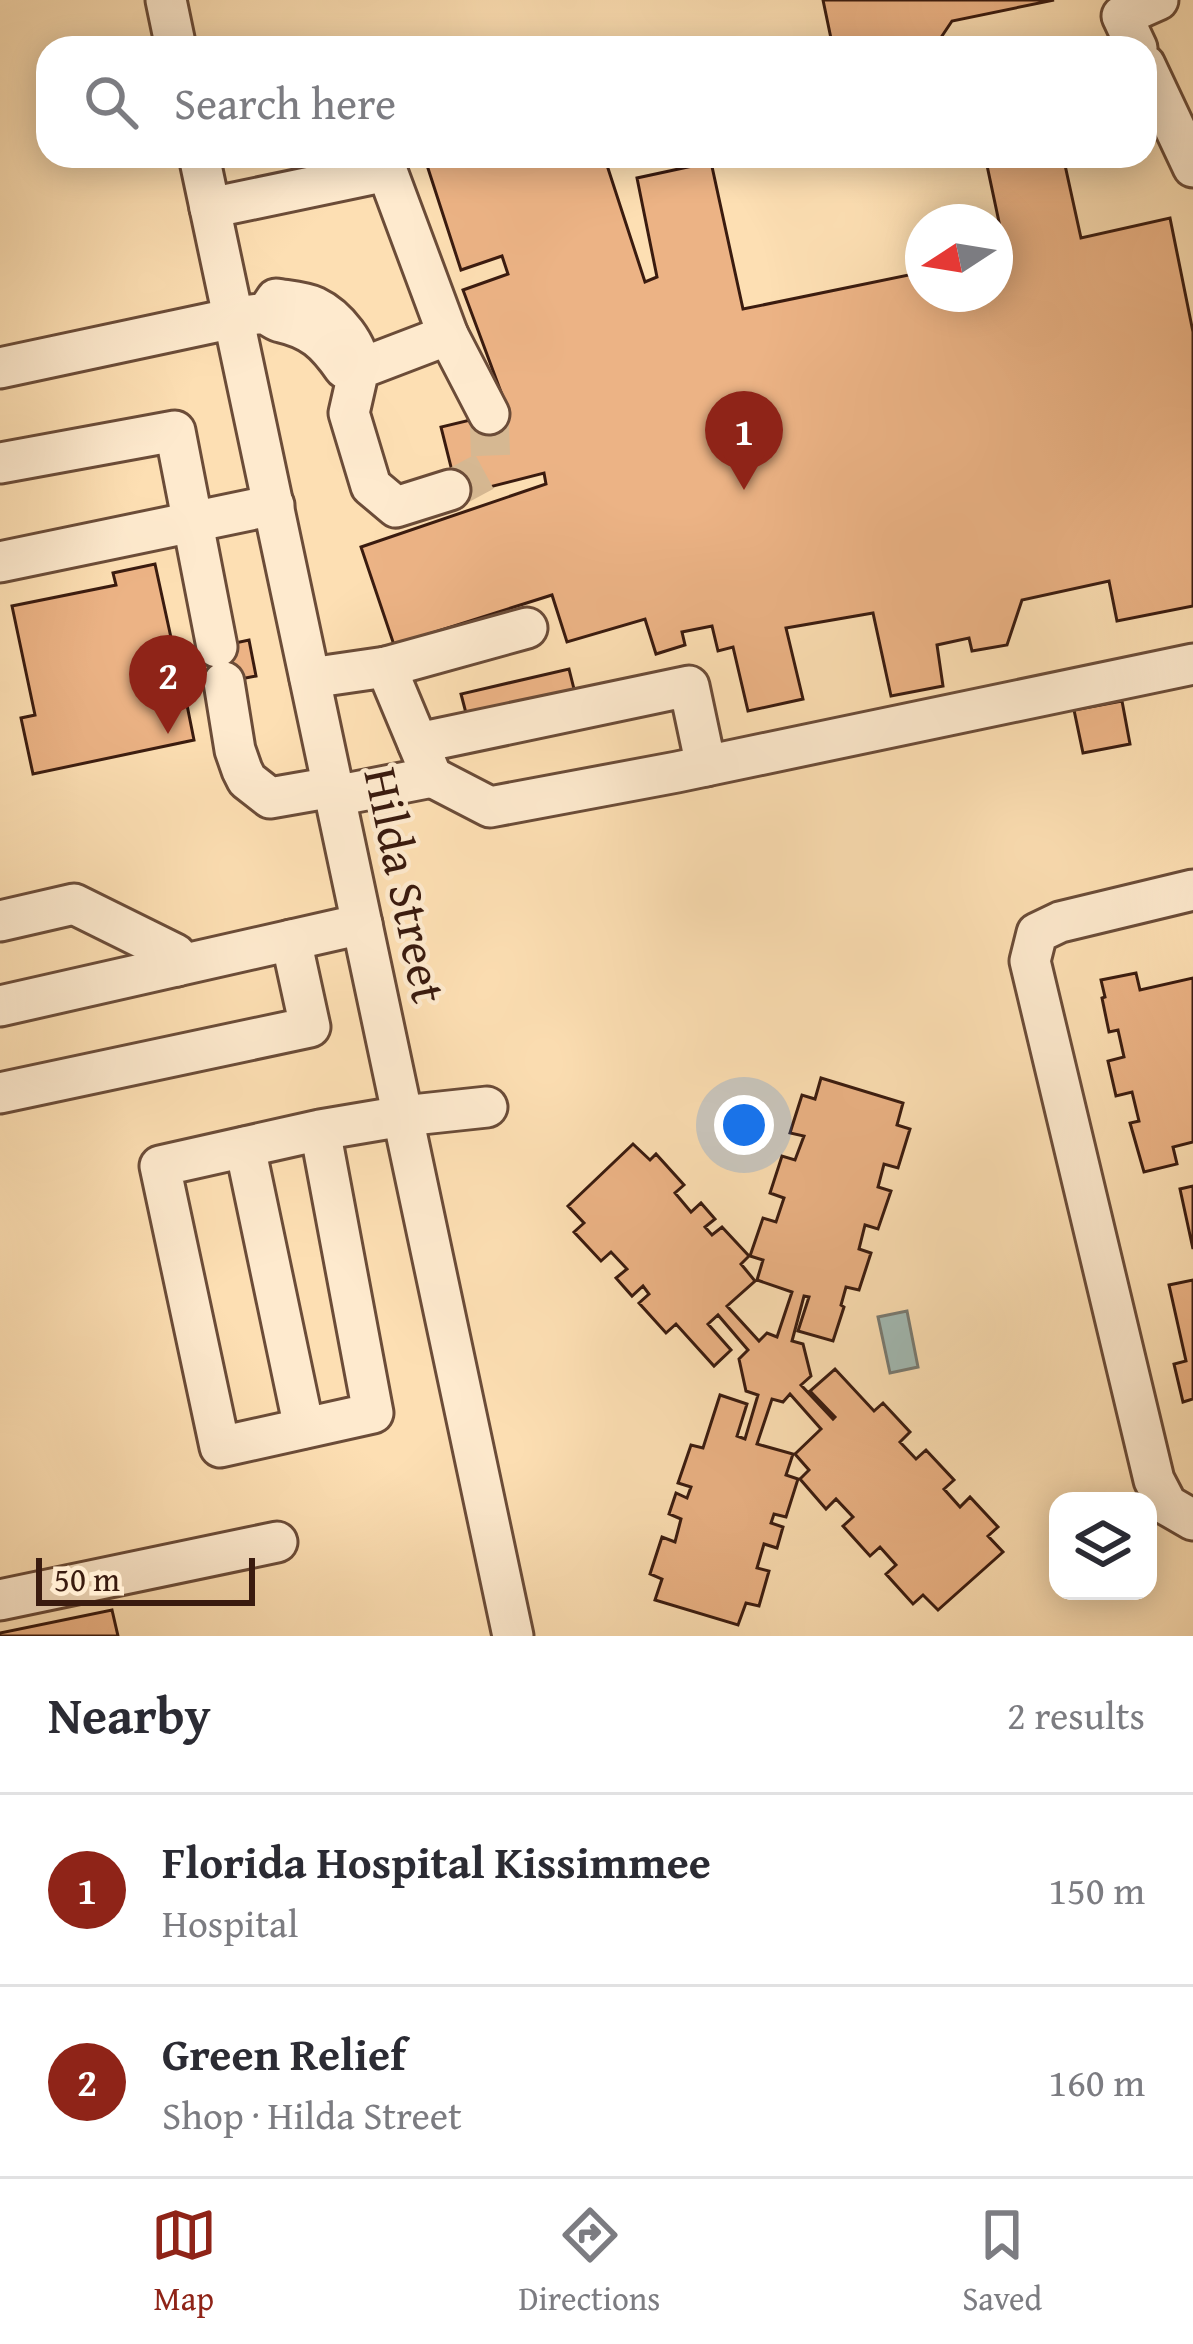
<!DOCTYPE html>
<html lang="en">
<head>
<meta charset="utf-8">
<style>
	:root { --surface:#fff; --page:#f7f7f7; --text:#2b2b33; --muted:#7c7c81; --line:#e1e1e2; --accent:#8f2418 }
	body { margin:0; font-family:"Gentium Book Plus",serif; background:var(--page); color:var(--text) }
	.controls { position:absolute; right:36px; bottom:36px; display:grid; overflow:hidden; border-radius:24px; box-shadow:0 6px 30px #0003 }
	.controls button { width:108px; height:108px; display:grid; place-items:center; padding:0; border:0; border-bottom:3px solid var(--line); background:var(--surface); color:var(--text); font:60px sans-serif }
	.compass { position:absolute; left:905px; top:204px; width:108px; height:108px; border-radius:50%; background:var(--surface); box-shadow:0 6px 30px #0003; rotate:258deg }
	.scale { position:absolute; left:36px; bottom:30px; width:219px; box-sizing:border-box; padding-left:12px; border:6px solid #3a1b0f; border-top:0; font-size:33px; line-height:42px; white-space:nowrap; color:#3a1b0f; -webkit-text-stroke:9px #feeace; paint-order:stroke }
	.you { position:absolute; left:744px; top:1125px; width:42px; height:42px; margin:-30px; border:9px solid #fff; border-radius:50%; background:#1a73e8; box-shadow:0 0 0 18px #1a73e833 }
	.badge { display:grid; place-items:center; width:78px; height:78px; border-radius:50%; background:var(--accent); color:#fff; font-size:39px; font-weight:700 }
	.pin { position:absolute; translate:-50% -99px; filter:drop-shadow(0 3px 6px #0008) }
	.pin::after { content:''; position:absolute; top:63px; width:42px; height:36px; background:inherit; clip-path:polygon(0 0,100% 0,50% 100%) }
	.list { margin:0; padding:0; list-style:none }
	h2 { display:flex; justify-content:space-between; align-items:center; height:156px; margin:0; padding:0 48px; font-size:51px }
	h2 small { font-size:39px; font-weight:400; color:var(--muted) }
	.list li { display:grid; grid-template-columns:78px 1fr auto; gap:36px; align-items:center; box-sizing:border-box; height:192px; padding:0 48px; border-top:3px solid var(--line) }
	.list b { display:block; font-size:45px; white-space:nowrap }
	.list p { margin:0; font-size:39px; white-space:nowrap; color:var(--muted) }
	.list em { font-size:39px; font-style:normal; color:var(--muted) }
	.icon { flex:none; width:66px; height:66px; fill:none; stroke:currentColor; stroke-width:2; stroke-linecap:round; stroke-linejoin:round }
	.map { position:relative; flex:none; width:1193px; height:1636px; overflow:hidden }
	.search { position:absolute; background:var(--surface); box-shadow:0 6px 30px #0003; left:36px; right:36px; top:36px; height:132px; display:flex; align-items:center; gap:30px; box-sizing:border-box; padding:0 42px; border-radius:36px; color:var(--muted); font-size:45px }
	.sheet { height:540px; background:var(--surface) }
	nav { display:flex; justify-content:space-around; align-items:center; box-sizing:border-box; height:168px; border-top:3px solid var(--line); background:var(--surface); font-size:33px; color:var(--muted) }
	nav a { display:grid; justify-items:center; gap:6px }
	nav .on { color:var(--accent) }
	.map>svg:first-child { display:block }
	.water { fill:#a2bbb5; stroke:#787b73; stroke-width:3 }
	.building { fill:#ecb385; stroke:#3a1b0f; stroke-width:3 }
	.lines { fill:none; stroke-linecap:round; stroke-linejoin:round }
	.minor-tunnel { stroke:#d6b892; stroke-width:39; stroke-dasharray:39 20; stroke-linecap:butt }
	.minor-casing { stroke:#6b4c38; stroke-width:45 }
	.minor { stroke:#feeace; stroke-width:39 }
	.labels { text-anchor:middle; dominant-baseline:central; stroke-width:9; stroke-linejoin:round; paint-order:stroke }
	.street-label { font-size:48px; fill:#3a1b0f; stroke:#feeace }
</style>
</head>
<body>
<div class="map">
<svg width="1193" height="1636" viewBox="0 0 1193 1636">
	<rect width="100%" height="100%" fill="#fddfb3"/>
	<filter id="stains"><feTurbulence type="fractalNoise" baseFrequency=".00167" numOctaves="4"/><feColorMatrix values="0 0 0 0 .2 0 0 0 0 .09 0 0 0 0 .02 0 0 0 .5 -.17"/></filter>
	<radialGradient id="worn" r=".72"><stop offset=".6" stop-color="#630" stop-opacity="0"/><stop offset="1" stop-color="#630" stop-opacity=".3"/></radialGradient>
	<path class="water" d="M907,1311L918,1367L890,1373L878,1317Z"/>
	<g class="building">
		<path d="M823,0H1054L952,21L934,48H833Z"/>
		<path d="M424,156H604L645,282L657,277L637,178L711,162L743,309L923,272V294H995V257L1006,255L985,156H1063L1081,238L1170,218L1193,332V606L1117,621L1109,581L1022,600L1007,645L972,651L969,638L937,645L943,686L891,696L873,613L786,628L803,699L748,711L733,647L718,651L712,626L682,632L685,645L656,654L645,619L567,642L552,595L394,645L361,547L546,484L544,473L458,495L441,427L508,411L463,290L508,274L502,256L461,270Z"/>
		<path d="M155,564L175,656L249,640L256,676L184,690L194,740L33,774L21,718L35,715L12,606L116,585L113,573Z"/>
		<path d="M569,669L575,693L467,717L461,694Z"/>
		<path d="M1122,701L1130,744L1083,753L1074,710Z"/>
		<path d="M1136,973L1140,990L1193,978V1142L1173,1147L1177,1164L1144,1172L1130,1123L1139,1121L1132,1092L1116,1096L1108,1061L1124,1057L1118,1030L1109,1032L1102,998L1105,997L1101,980Z"/>
		<path d="M821,1078L903,1103L897,1125L910,1129L898,1168L884,1164L878,1187L891,1191L878,1229L865,1225L859,1249L871,1253L859,1290L846,1287L841,1305L844,1307L833,1341L798,1331L809,1297L804,1296L792,1341L803,1344L811,1376L801,1385L833,1419L835,1417L810,1391L835,1369L874,1411L883,1403L910,1432L900,1442L916,1459L926,1450L954,1480L944,1489L960,1507L970,1497L998,1527L988,1536L1003,1552L938,1610L923,1595L913,1604L886,1574L896,1565L880,1547L870,1556L843,1526L853,1517L836,1499L826,1509L800,1479L809,1470L795,1454L821,1429L790,1394L783,1402L772,1399L757,1444L793,1454L786,1475L798,1479L786,1517L774,1514L771,1523L783,1527L777,1548L764,1544L757,1568L769,1571L759,1606L746,1603L738,1625L655,1600L662,1579L650,1574L662,1537L675,1542L681,1519L669,1514L676,1493L687,1498L691,1487L678,1483L691,1445L703,1448L720,1395L747,1404L737,1436L745,1439L758,1395L746,1391L739,1359L748,1350L718,1315L708,1324L731,1350L714,1366L676,1324L666,1333L639,1303L649,1294L643,1286L632,1296L616,1278L627,1269L611,1252L601,1261L574,1232L584,1223L568,1206L633,1144L650,1160L656,1154L684,1185L675,1193L691,1212L701,1203L715,1219L705,1227L712,1235L722,1227L749,1256L741,1264L755,1281L727,1306L759,1341L767,1333L777,1337L792,1292L757,1280L763,1260L750,1256L763,1218L776,1222L784,1198L770,1193L782,1156L795,1160L804,1136L790,1133L802,1095L815,1099Z"/>
		<path d="M1193,1186V1249L1180,1189Z"/>
		<path d="M1193,1280V1399L1183,1402L1174,1364L1186,1361L1169,1285Z"/>
		<path d="M112,1610L118,1636H0V1633Z"/>
	</g>
	<g class="lines">
		<path class="minor-tunnel" d="M450,490L491,468L489,414"/>
		<g class="minor-casing">
			<g id="minor">
				<path d="M166,0L176,48"/>
				<path d="M1137,48L1122,16L1158,0"/>
				<path d="M1145,65L1193,167"/>
				<path d="M199,156L513,1636"/>
				<path d="M210,208L387,171L448,335L359,369L349,413L371,486L396,507L450,490"/>
				<path d="M448,335L489,414"/>
				<path d="M0,368L234,318C242,317 255,313 264,314C270,315 275,321 281,322C312,329 326,342 344,368L359,369C360,346 336,317 315,307C304,302 288,301 276,299L266,314"/>
				<path d="M0,463L175,431L217,647"/>
				<path d="M0,562L274,505"/>
				<path d="M386,667L527,628"/>
				<path d="M310,678L386,667L432,777L490,807L677,772L1193,664"/>
				<path d="M224,682L235,750L242,770L247,780L270,798L333,787"/>
				<path d="M418,743L689,686L706,766"/>
				<path d="M335,796L432,777"/>
				<path d="M1193,890L1060,922L1037,933L1030,961L1154,1480L1167,1505L1193,1520"/>
				<path d="M0,921L74,904L175,954L177,966"/>
				<path d="M0,1006L362,924"/>
				<path d="M0,1093L310,1027L291,940"/>
				<path d="M320,1130L160,1166L220,1447L373,1413L320,1130L403,1116L487,1107"/>
				<path d="M245,1147L304,1428"/>
				<path d="M0,1600L277,1542"/>
			</g>
		</g>
		<use href="#minor" class="minor"/>
	</g>
	<g class="labels">
		<g class="street-label">
			<text transform="translate(406 885) rotate(78)">Hilda Street</text>
		</g>
	</g>
	<rect width="100%" height="100%" filter="url(#stains)"/>
	<rect width="100%" height="100%" fill="url(#worn)"/>
</svg>
<div class="controls">
<button><svg class="icon" aria-label="layers" viewBox="0 0 24 24"><path d="M12 4l9 5-9 5-9-5zM3 14l9 5 9-5"/></svg></button>
</div>
<svg class="compass" viewBox="-18 -18 36 36"><path d="M0-13l5 13h-10z" fill="#e53935"/><path d="M0 13l5-13h-10z" fill="#7c7c81"/></svg>
<div class="scale">50 m</div>
<div class="you"></div>
<div class="pin badge" style="left:744px;top:490px">1</div>
<div class="pin badge" style="left:168px;top:734px">2</div>
<div class="search"><svg class="icon" aria-label="search" viewBox="0 0 24 24"><circle cx="10" cy="10" r="6"/><path d="M15 15l6 6"/></svg>Search here</div>
</div>
<section class="sheet">
<h2>Nearby<small>2 results</small></h2>
<ul class="list">
<li><span class="badge">1</span><div><b>Florida Hospital Kissimmee</b><p>Hospital</p></div><em>150 m</em></li>
<li><span class="badge">2</span><div><b>Green Relief</b><p>Shop · Hilda Street</p></div><em>160 m</em></li>
</ul>
</section>
<nav>
<a class="on"><svg class="icon" aria-label="map" viewBox="0 0 24 24"><path d="M3 6l6-2 6 2 6-2v14l-6 2-6-2-6 2zM9 4v14M15 6v14"/></svg>Map</a>
<a><svg class="icon" aria-label="directions" viewBox="0 0 24 24"><path d="M12 3l9 9-9 9-9-9zM9 14v-3h6M13 9l2 2-2 2"/></svg>Directions</a>
<a><svg class="icon" aria-label="saved" viewBox="0 0 24 24"><path d="M7 4h10v16l-5-4-5 4z"/></svg>Saved</a>
</nav>
</body>
</html>
